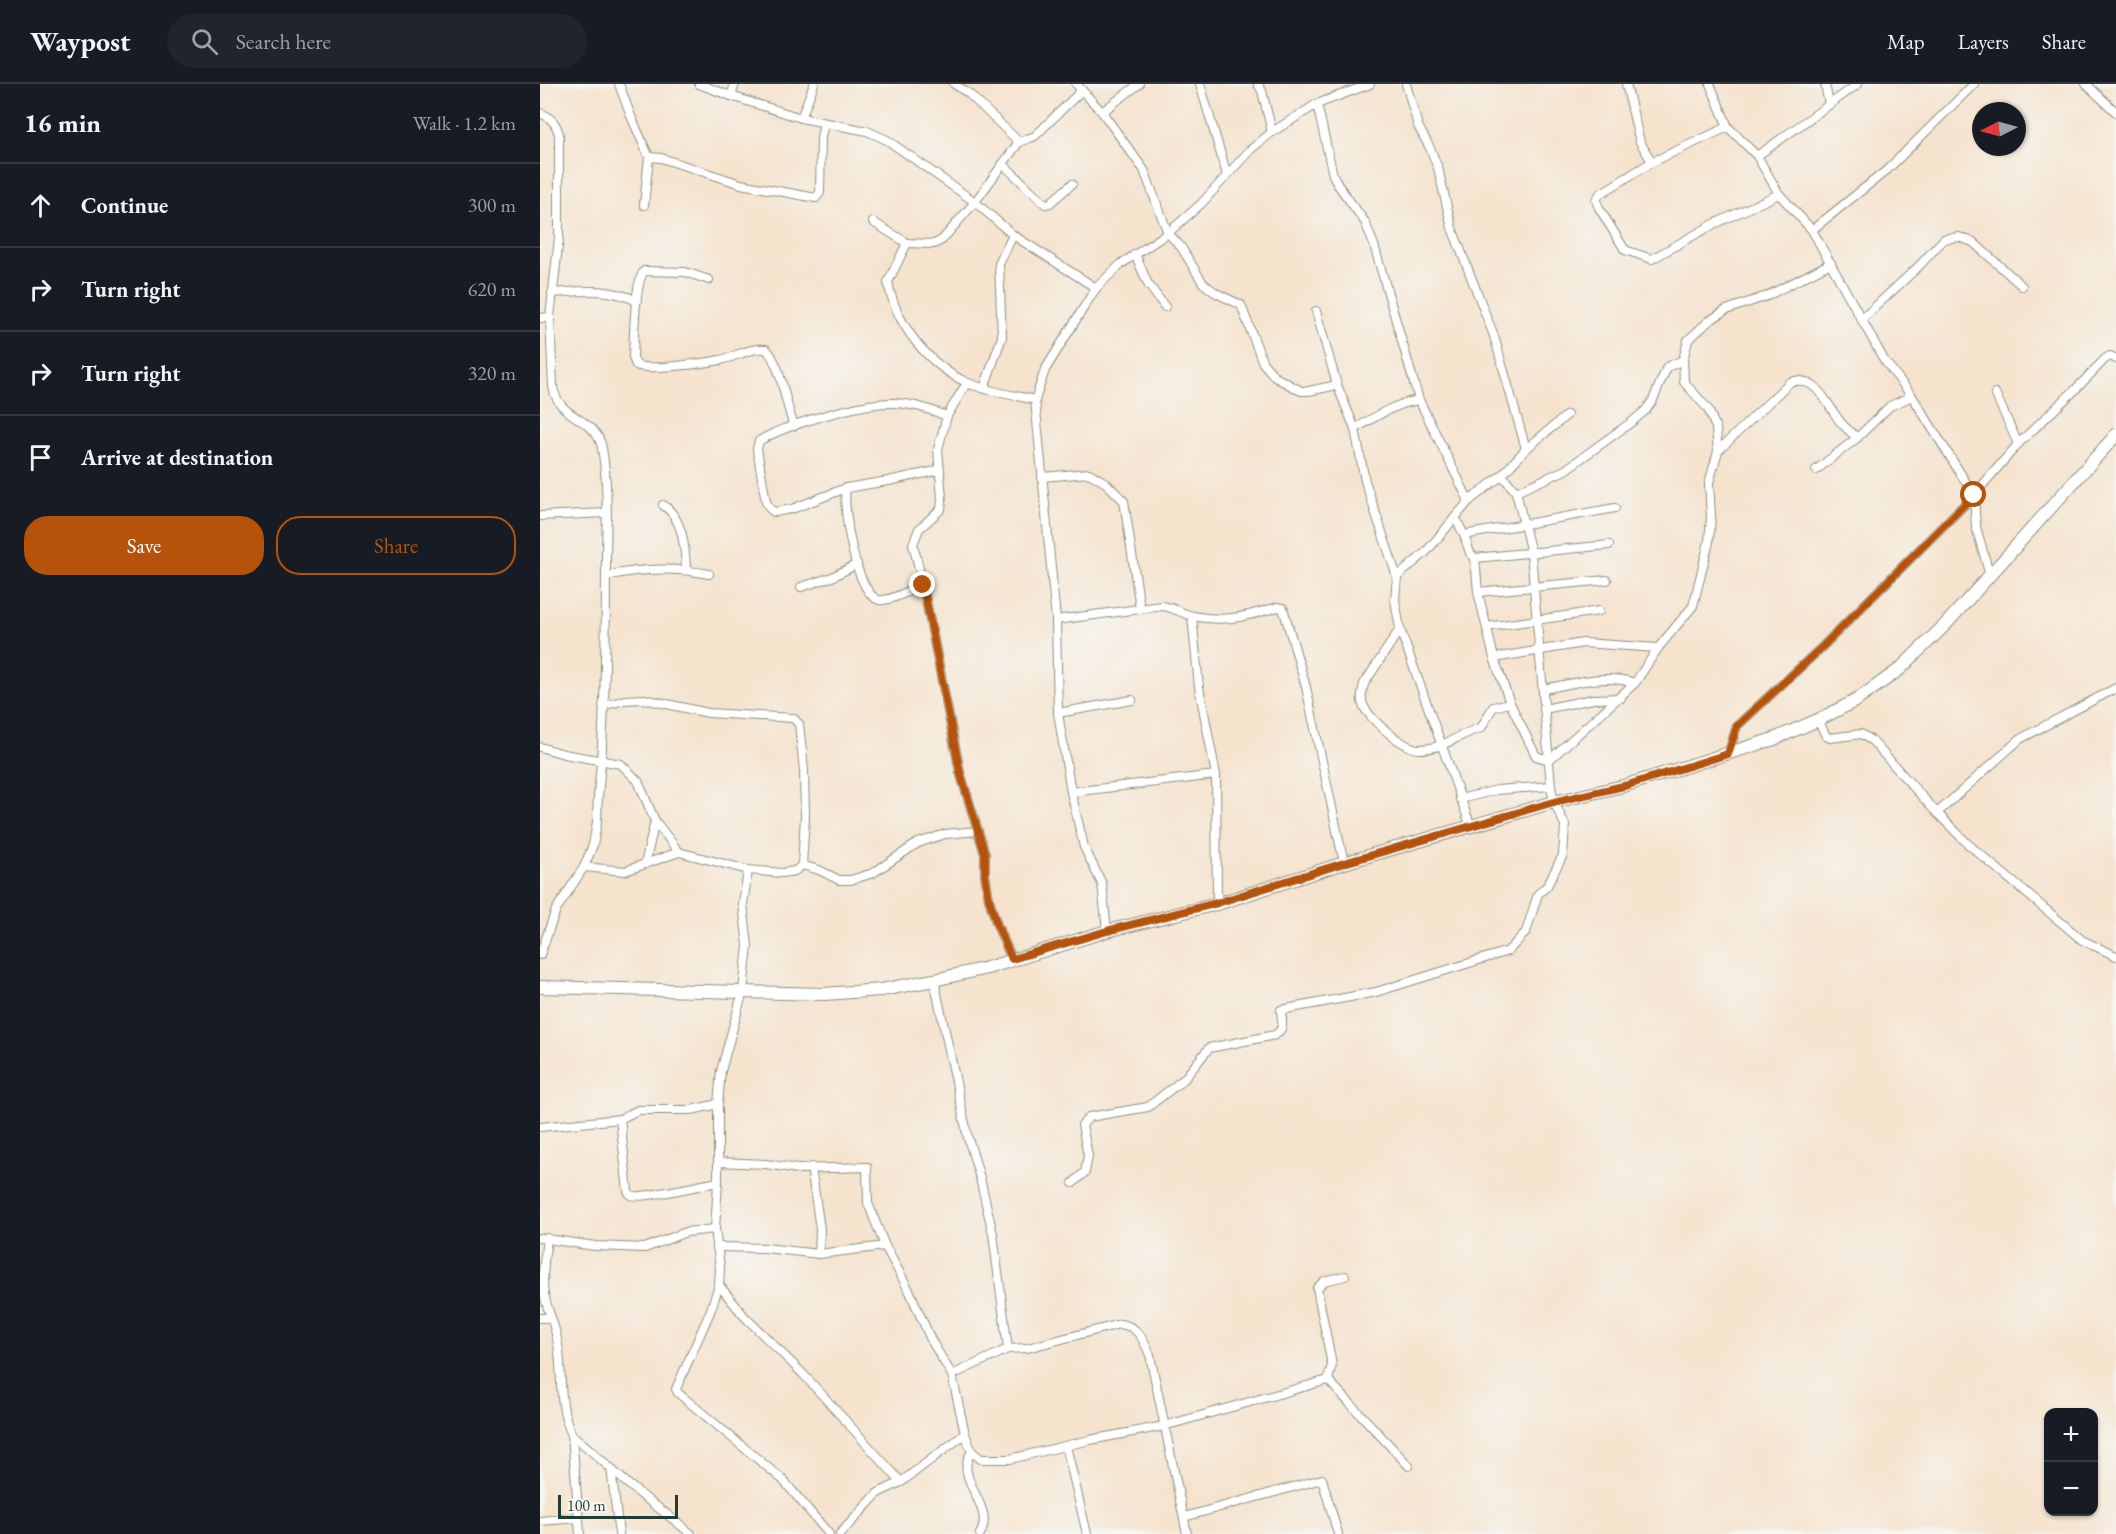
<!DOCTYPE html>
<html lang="en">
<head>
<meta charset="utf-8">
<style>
	:root { --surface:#171b24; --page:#20242c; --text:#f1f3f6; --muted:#9ea1a6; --line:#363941; --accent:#b45309 }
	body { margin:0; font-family:"EB Garamond",serif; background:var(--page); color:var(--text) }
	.controls { position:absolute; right:18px; bottom:18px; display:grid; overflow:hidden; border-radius:12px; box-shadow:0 2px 4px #0004 }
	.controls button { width:54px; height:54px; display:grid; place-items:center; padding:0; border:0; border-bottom:2px solid var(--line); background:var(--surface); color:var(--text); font:30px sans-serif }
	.compass { position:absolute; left:1432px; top:18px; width:54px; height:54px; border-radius:50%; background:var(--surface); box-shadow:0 2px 4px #0004; rotate:264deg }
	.scale { position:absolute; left:18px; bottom:15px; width:120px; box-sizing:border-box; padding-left:6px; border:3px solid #1f3d34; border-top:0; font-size:16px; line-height:21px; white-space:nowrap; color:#1f3d34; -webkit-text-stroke:4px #f6f6f2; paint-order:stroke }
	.stop { position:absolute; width:18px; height:18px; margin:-14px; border:4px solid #b45309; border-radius:50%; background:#fff }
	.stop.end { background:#b45309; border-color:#fff; box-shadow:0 2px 6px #0008 }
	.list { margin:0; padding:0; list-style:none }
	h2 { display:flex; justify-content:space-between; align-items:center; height:78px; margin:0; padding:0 24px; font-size:26px }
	h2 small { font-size:20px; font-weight:400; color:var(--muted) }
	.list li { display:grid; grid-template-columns:39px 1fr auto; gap:18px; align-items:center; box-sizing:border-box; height:84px; padding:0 24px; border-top:2px solid var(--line) }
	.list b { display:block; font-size:22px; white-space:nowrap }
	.list em { font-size:20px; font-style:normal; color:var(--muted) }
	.actions { display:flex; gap:12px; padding:18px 24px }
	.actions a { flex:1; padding:14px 0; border:2px solid var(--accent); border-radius:24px; text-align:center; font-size:21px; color:var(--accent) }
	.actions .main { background:var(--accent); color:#fff }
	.icon { flex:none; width:33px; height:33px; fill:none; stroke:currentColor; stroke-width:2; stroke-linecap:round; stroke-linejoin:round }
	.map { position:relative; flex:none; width:1576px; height:1450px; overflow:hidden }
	header { display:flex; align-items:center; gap:36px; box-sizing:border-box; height:84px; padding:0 30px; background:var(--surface); border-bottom:2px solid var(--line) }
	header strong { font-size:28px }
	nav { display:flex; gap:33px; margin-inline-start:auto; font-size:21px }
	.search { width:420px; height:54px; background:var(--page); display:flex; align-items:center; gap:15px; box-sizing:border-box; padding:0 21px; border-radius:33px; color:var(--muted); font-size:22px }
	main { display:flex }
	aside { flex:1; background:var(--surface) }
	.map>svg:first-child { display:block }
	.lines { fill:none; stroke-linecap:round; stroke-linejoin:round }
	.street-casing { stroke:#8a9081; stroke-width:10 }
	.primary-casing { stroke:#8a9081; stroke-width:14 }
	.street { stroke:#fff; stroke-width:8 }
	.primary { stroke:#fff; stroke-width:12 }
	.route { stroke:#b45309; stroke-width:8 }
</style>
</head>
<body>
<header>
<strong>Waypost</strong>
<div class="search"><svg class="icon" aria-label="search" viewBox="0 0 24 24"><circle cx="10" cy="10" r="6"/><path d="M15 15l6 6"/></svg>Search here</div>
<nav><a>Map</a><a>Layers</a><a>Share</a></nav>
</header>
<main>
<aside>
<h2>16 min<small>Walk · 1.2 km</small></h2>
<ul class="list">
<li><svg class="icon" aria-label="ahead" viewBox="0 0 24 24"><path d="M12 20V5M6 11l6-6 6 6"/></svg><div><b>Continue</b></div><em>300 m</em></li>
<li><svg class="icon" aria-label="right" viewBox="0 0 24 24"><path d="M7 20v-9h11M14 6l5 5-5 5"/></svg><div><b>Turn right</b></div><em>620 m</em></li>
<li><svg class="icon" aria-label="right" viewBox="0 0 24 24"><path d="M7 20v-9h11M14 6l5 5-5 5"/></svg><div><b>Turn right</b></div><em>320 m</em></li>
<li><svg class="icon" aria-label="arrive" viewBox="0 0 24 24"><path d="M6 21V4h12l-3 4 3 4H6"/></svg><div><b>Arrive at destination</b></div></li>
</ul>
<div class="actions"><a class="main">Save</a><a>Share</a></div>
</aside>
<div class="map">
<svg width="1576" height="1450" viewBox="0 0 1576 1450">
	<rect width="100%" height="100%" fill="#f6f6f2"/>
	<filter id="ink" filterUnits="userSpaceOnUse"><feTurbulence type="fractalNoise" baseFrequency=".0167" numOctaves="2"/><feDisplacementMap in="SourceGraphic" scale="12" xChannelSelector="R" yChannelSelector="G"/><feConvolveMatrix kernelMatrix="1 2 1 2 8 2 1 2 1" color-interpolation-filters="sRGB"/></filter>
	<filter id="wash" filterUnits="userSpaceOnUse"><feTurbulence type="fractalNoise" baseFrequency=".008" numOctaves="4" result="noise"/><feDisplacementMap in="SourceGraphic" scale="24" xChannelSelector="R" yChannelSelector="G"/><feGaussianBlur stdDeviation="1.35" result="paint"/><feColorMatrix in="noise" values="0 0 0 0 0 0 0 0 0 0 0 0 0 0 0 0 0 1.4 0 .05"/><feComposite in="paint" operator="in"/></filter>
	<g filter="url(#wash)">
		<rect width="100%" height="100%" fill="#f5e3ce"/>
	</g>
	<g filter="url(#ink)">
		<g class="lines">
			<g class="street-casing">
				<g id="street">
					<path d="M79,0L90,30L109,73"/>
					<path d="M159,0L191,12L261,34L327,47L347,56L435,118L473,151L556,204"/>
					<path d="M414,0L428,9L479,58"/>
					<path d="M536,0L562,28L604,86L628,149L641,163L663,199L676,209L701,221L723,279L735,293L761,307H769L797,301"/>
					<path d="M660,0L687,91"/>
					<path d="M718,0L722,7L732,48"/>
					<path d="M866,0L878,42L890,64L898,84L912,144L954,252L986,365"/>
					<path d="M1086,0L1100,58L1112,78"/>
					<path d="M1170,0L1188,43L1217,72L1239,110L1272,146L1344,276L1372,312L1434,411L1436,443L1450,492"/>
					<path d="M1285,0L1289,21"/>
					<path d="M1546,0L1576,28"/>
					<path d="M191,12L195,0"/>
					<path d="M777,20L793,91L798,101L825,138L834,161L879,316L929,417"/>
					<path d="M562,28L599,0"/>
					<path d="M0,29C11,33 17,40 19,51V154L10,233L13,303C19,337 56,332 62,364C68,398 67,435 66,469C66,533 66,597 62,661C61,687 57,712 57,738L53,761L44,783L16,826L0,871"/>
					<path d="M261,34L274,0"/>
					<path d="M1188,43L1112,78L1060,110L1056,116L1059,124L1085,166L1112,175L1172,141L1239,110"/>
					<path d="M1217,72L1318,0"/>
					<path d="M463,80L505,120L510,119L532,100"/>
					<path d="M104,121L109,73L121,74L201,100L276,114L280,109L281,53L284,39"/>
					<path d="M333,138L367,159L394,160L402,156L435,118L479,58L495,52L542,6"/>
					<path d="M1272,146L1347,86L1434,0"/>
					<path d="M367,159L348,198C356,241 388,281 428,299C449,308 474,311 495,316"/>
					<path d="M595,170L608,200L625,223"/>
					<path d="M169,196L145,188L104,187C94,200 94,255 93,274L96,281C108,287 165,279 180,276C196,273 210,263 226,265C241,279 245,320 254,342"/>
					<path d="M12,209C43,207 68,203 97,217"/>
					<path d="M776,227L797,301L815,345L825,397L857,493L855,516L860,545L931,743"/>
					<path d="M0,234L10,233"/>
					<path d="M1322,235L1379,182L1404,155L1419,153L1433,158L1482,202"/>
					<path d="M429,299L423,305L407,332L398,365L402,415L401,425L379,445L373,460L383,501L420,688L445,770V791L449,815L457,841L472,875"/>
					<path d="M444,304L462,253L459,180L473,151"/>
					<path d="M1455,309L1478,360"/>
					<path d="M815,345C836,332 854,320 879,316"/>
					<path d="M1178,367L1250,298C1278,290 1288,324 1302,340C1307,345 1312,349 1317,354"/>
					<path d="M400,386L348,397L306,404L252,425L234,428L230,425L226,418L217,365L219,357C245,341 317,320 348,319C369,318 388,325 407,332"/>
					<path d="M1276,386L1317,354L1350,322L1372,312"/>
					<path d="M502,393L549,389L566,399L584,417L600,524"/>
					<path d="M306,404C302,425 316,510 339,516C349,518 373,505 383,501"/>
					<path d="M976,408L1025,386L1093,337L1106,326L1113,316L1127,283L1143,276"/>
					<path d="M123,421C143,434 145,463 146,485"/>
					<path d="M0,432L67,429"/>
					<path d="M915,433L924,451L930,469L935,474L938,508L954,574L970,619L996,672L1009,676L1095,599L1118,564L1153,522L1169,458L1171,432L1169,399L1178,367L1176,344L1168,325L1144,298L1143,276L1148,256L1169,237L1186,226L1227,212L1291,179"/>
					<path d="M924,451L1075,424"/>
					<path d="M935,474L1069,461"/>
					<path d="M66,492C101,484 134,483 169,490"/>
					<path d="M857,493L886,468L929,417L962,391L986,365L1027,331"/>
					<path d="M261,503L292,493L317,480"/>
					<path d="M938,508L1067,496"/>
					<path d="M652,532L659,603L676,691L677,820"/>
					<path d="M516,536L622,522C634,523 642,530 653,532C685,539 708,532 738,523L743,524L766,603L804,779"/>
					<path d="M947,543L1059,527"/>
					<path d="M860,545L824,600C822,608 820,616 824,623C832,637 863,664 879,665C903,666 920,649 941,644L953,623L970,619"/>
					<path d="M954,574L1043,559L1118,564"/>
					<path d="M1003,605C1032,600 1066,589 1095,599"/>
					<path d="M63,622L85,616L104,615L168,629L253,634L259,640L264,686L265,733L262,781"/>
					<path d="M1004,625L1053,615L1081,614"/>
					<path d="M518,629L592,616"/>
					<path d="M1278,636L1286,652L1290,654L1321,650L1332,657L1397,729L1428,760L1542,856L1576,872"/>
					<path d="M0,663L24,670L81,680L98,697L115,737L139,768"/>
					<path d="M1188,671L1197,642L1279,566L1434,411L1478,360L1536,305L1565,275L1570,272L1576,275"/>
					<path d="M531,708L676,691"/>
					<path d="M920,715L957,706L1011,702"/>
					<path d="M1397,729L1480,655L1576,604"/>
					<path d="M105,780L115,737"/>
					<path d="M44,783L85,787L139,768L208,786L242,789L255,787L262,781L279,786L299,796H311L333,789L378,759L405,750L438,747"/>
					<path d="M208,786L203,820L208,862L203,907L181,987L178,1020V1098L175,1145L180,1184L179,1201L170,1228L136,1305L138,1309L243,1396L289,1450"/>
					<path d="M567,847L562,800L544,763L531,708L518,629L516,536L495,316L505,286L534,239L556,204L581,180L628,149L661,120L710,66L732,48L777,20L830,0"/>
					<path d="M394,896L428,1054L440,1094L453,1150L468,1265"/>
					<path d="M80,1035L88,1107C89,1108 89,1110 91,1111C98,1116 165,1100 178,1098"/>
					<path d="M0,1043L80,1035L98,1026H151L178,1020"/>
					<path d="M178,1078L226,1080L258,1085L327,1083L328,1119L337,1142L345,1162L370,1208L391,1256L412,1291L425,1350L432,1368L441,1375H470L550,1356L624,1342L788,1296"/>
					<path d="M271,1083L280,1145L279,1170"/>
					<path d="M533,1099L545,1088L548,1072L542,1041L549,1033L608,1023L644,995L669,964L735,951C745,945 742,937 741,926L836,908L968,867L986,848L998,810L1007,802L1023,771L1025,741L1014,718L1011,702L991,469L976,408L962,391"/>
					<path d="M0,1154L55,1162L105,1164L146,1148L175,1145"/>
					<path d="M7,1154C5,1172 1,1192 4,1210C7,1224 13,1237 16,1250C25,1286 15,1314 32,1351L40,1450"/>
					<path d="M177,1163L225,1164L279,1170L345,1162"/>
					<path d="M179,1201L204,1232L264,1291L361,1398"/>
					<path d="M0,1234H10"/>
					<path d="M412,1291L468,1265L487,1264L580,1240C598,1242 603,1255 610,1271L647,1450"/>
					<path d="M788,1296L792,1281L777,1204L784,1197L805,1192"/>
					<path d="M788,1296L869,1382"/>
					<path d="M32,1351C52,1366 69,1384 88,1400C109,1418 131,1432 151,1450"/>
					<path d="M526,1362L547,1450"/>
					<path d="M432,1368C411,1393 457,1423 440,1450"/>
					<path d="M71,1384L79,1450"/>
					<path d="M644,1433L782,1395L798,1450"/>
					<path d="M0,1437L39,1434"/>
					<path d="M300,1450L338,1409L361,1398L425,1350"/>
				</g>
			</g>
			<g class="primary-casing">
				<path id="primary" d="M0,903L284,910L341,906L394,896L447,884L567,847L677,820L804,779L1014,718L1087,701L1234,655L1278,636L1317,616L1360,585L1406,540L1576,351"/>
			</g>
			<use href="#street" class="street"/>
			<use href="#primary" class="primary"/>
		</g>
	</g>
	<g class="lines" filter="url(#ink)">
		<path class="route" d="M383,501L420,688L445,770V790L449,815L457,841L472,875L567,847L677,819L804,779L1014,718L1088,701L1188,670L1197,642L1279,566L1434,411"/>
	</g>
</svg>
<div class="controls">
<button>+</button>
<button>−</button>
</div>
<svg class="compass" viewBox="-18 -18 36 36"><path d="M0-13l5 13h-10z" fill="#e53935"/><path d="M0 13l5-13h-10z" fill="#9ea1a6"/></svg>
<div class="scale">100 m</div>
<div class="stop" style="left:1434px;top:411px"></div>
<div class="stop end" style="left:383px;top:501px"></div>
</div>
</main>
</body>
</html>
